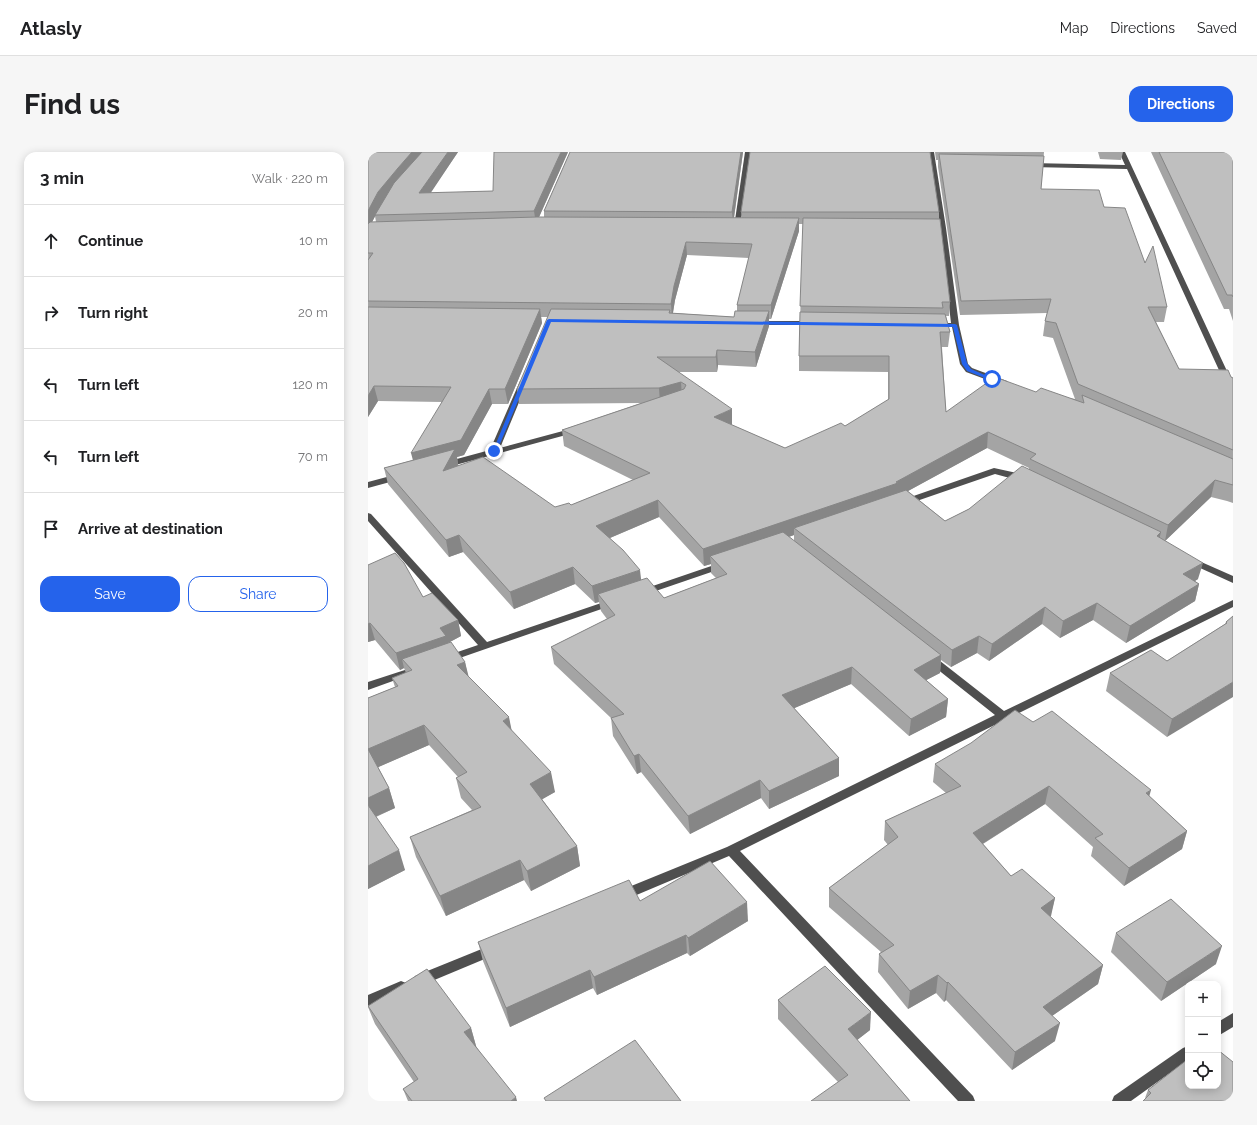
<!DOCTYPE html>
<html lang="en">
<head>
<meta charset="utf-8">
<style>
	:root { --surface:#fff; --page:#f6f6f6; --text:#202124; --muted:#757577; --line:#e0e0e0; --accent:#2563eb }
	body { margin:0; font-family:Raleway,sans-serif; background:var(--page); color:var(--text) }
	.controls { position:absolute; right:12px; bottom:12px; display:grid; overflow:hidden; border-radius:8px; box-shadow:0 2px 10px #0003 }
	.controls button { width:36px; height:36px; display:grid; place-items:center; padding:0; border:0; border-bottom:1px solid var(--line); background:var(--surface); color:var(--text); font:20px sans-serif }
	.stop { position:absolute; width:12px; height:12px; margin:-9px; border:3px solid #2563eb; border-radius:50%; background:#fff }
	.stop.end { background:#2563eb; border-color:#fff; box-shadow:0 1px 4px #0008 }
	.list { margin:0; padding:0; list-style:none }
	h2 { display:flex; justify-content:space-between; align-items:center; height:52px; margin:0; padding:0 16px; font-size:17px }
	h2 small { font-size:13px; font-weight:400; color:var(--muted) }
	.list li { display:grid; grid-template-columns:26px 1fr auto; gap:12px; align-items:center; box-sizing:border-box; height:72px; padding:0 16px; border-top:1px solid var(--line) }
	.list b { display:block; font-size:15px; white-space:nowrap }
	.list em { font-size:13px; font-style:normal; color:var(--muted) }
	.actions { display:flex; gap:8px; padding:12px 16px }
	.actions a { flex:1; padding:9px 0; border:1px solid var(--accent); border-radius:12px; text-align:center; font-size:14px; color:var(--accent) }
	.actions .main { background:var(--accent); color:#fff }
	.icon { flex:none; width:22px; height:22px; fill:none; stroke:currentColor; stroke-width:2; stroke-linecap:round; stroke-linejoin:round }
	.map { position:relative; flex:none; width:865px; height:949px; overflow:hidden; border-radius:12px }
	header { display:flex; align-items:center; gap:24px; box-sizing:border-box; height:56px; padding:0 20px; background:var(--surface); border-bottom:1px solid var(--line) }
	header strong { font-size:19px }
	nav { display:flex; gap:22px; margin-inline-start:auto; font-size:14px }
	.intro { display:flex; align-items:center; justify-content:space-between; box-sizing:border-box; height:96px; padding:0 24px }
	h1 { margin:0; font-size:28px }
	.button { padding:10px 18px; border-radius:12px; background:var(--accent); color:#fff; font-size:14px; font-weight:700 }
	main { display:flex; gap:24px; padding:0 24px }
	aside { flex:1; background:var(--surface); border-radius:12px; box-shadow:0 2px 10px #0003 }
	.map>svg:first-child { display:block }
	.lines { fill:none; stroke-linecap:round; stroke-linejoin:round }
	.minor { fill:#4f4f4f; fill-rule:evenodd }
	.wall { fill:#a4a4a4; fill-rule:evenodd }
	.shaded-wall { fill:#868686 }
	.building { fill:#bfbfbf; stroke:#868686 }
	.route { fill:#2563eb }
</style>
</head>
<body>
<header>
<strong>Atlasly</strong>
<nav><a>Map</a><a>Directions</a><a>Saved</a></nav>
</header>
<div class="intro"><h1>Find us</h1><a class="button">Directions</a></div>
<main>
<aside>
<h2>3 min<small>Walk · 220 m</small></h2>
<ul class="list">
<li><svg class="icon" aria-label="ahead" viewBox="0 0 24 24"><path d="M12 20V5M6 11l6-6 6 6"/></svg><div><b>Continue</b></div><em>10 m</em></li>
<li><svg class="icon" aria-label="right" viewBox="0 0 24 24"><path d="M7 20v-9h11M14 6l5 5-5 5"/></svg><div><b>Turn right</b></div><em>20 m</em></li>
<li><svg class="icon" aria-label="left" viewBox="0 0 24 24"><path d="M17 20v-9H6M10 6l-5 5 5 5"/></svg><div><b>Turn left</b></div><em>120 m</em></li>
<li><svg class="icon" aria-label="left" viewBox="0 0 24 24"><path d="M17 20v-9H6M10 6l-5 5 5 5"/></svg><div><b>Turn left</b></div><em>70 m</em></li>
<li><svg class="icon" aria-label="arrive" viewBox="0 0 24 24"><path d="M6 21V4h12l-3 4 3 4H6"/></svg><div><b>Arrive at destination</b></div></li>
</ul>
<div class="actions"><a class="main">Save</a><a>Share</a></div>
</aside>
<div class="map">
<svg width="865" height="949" viewBox="0 0 865 949">
	<rect width="100%" height="100%" fill="#fff"/>
	<g class="lines">
		<g class="minor">
			<path d="M377,0H383L372,75L369,77L366,75Z"/>
			<path d="M560,0H566L578,76L591,173L600,212L604,216L639,229V233H633L598,220L592,212L584,175H567L563,173L567,171H583L572,76Z"/>
			<path d="M751,0H757L764,15L865,232V242L861,240L759,17L662,15L659,13L662,11L757,13Z"/>
			<path d="M384,169H445L449,171L445,173H387L383,171Z"/>
			<path d="M152,229H155L159,231L132,296L206,276H209V280L80,315H74L73,313L74,311L122,298Z"/>
			<path d="M626,316L653,322L660,327L656,330L627,322L540,352L537,353L533,350L534,348Z"/>
			<path d="M30,322L33,323L34,325L33,327L0,336V330Z"/>
			<path d="M0,361L3,362L119,490L242,448L245,447L250,450L248,452L83,509H75L74,507L75,505L110,493L0,369Z"/>
			<path d="M822,405L865,424V431L819,410L817,408Z"/>
			<path d="M355,410L358,411L360,413L358,415L279,442L276,443L271,440L273,438Z"/>
			<path d="M865,448V455L372,699L605,944L607,949H590L361,704L259,747L255,748L251,747L249,743L251,739L359,695L627,563L559,509L558,507L559,505H567L636,559Z"/>
			<path d="M43,516L47,517L48,519L47,521L0,538V530Z"/>
			<path d="M126,792L131,793L133,797L131,801L52,834L47,832L45,828L47,824Z"/>
			<path d="M33,829L38,831L40,835L38,839L0,855V843Z"/>
			<path d="M865,861V875L850,884V870Z"/>
			<path d="M820,894V908L763,949H744L746,944L815,896Z"/>
		</g>
	</g>
	<g class="wall">
		<path d="M0,0H90L62,41L125,39L200,0L171,65H176V59L202,0H375L366,66H374L373,60H571V67L582,150L581,164H578L582,180L580,195H574L578,260L668,240L707,247L685,186L675,184L677,169L679,161L592,163L570,15V8H568L567,0H676L673,37L736,55L777,111L799,155L796,170H788L811,217L863,225L865,226V351L859,349L843,345L797,389L830,427L827,429L831,432L827,449L758,491L725,468L692,486L674,472L621,509L609,501L583,515L573,508L572,521L558,528L580,547L578,565L541,584L483,532L426,556L471,606V624L401,657L393,646L322,682L273,620L269,622L245,584L243,566L186,512L183,495L239,467L233,459L231,450L227,451L207,432L146,457L95,400L81,405L20,332L16,316L45,308L74,250L10,249L0,265ZM7,64L8,70H4ZM431,72H435L431,204V219L520,220V248L477,274L417,296L364,273L310,220H349L350,213L388,215L401,174V167H403L431,79ZM319,103L381,106L369,153V159L366,165L305,161L307,148ZM173,165H180L149,237L151,252L273,251L194,278L196,294L265,328L203,353L187,355L90,313L89,305L96,303L124,252H140L174,171ZM619,296L661,316V317L601,357L577,369L540,339ZM291,365L336,414L343,412V421L348,426L296,446L273,428L242,386ZM426,383V389L421,385Z"/>
		<path d="M730,0H755L753,8L732,7Z"/>
		<path d="M783,0H865V169L861,157H856Z"/>
		<path d="M0,413L55,445L90,468L93,484L80,491L97,510L100,525L144,579L187,640L174,647L209,694L212,714L163,739L156,728L78,764L48,705L42,685L104,658L93,646L88,626L90,625L61,593L10,615L21,636L27,656L8,665L37,718L0,737V546L27,535L24,526L38,521L36,516L32,518L7,488L0,490Z"/>
		<path d="M865,464L799,585L738,539L742,521L799,509L857,472L858,470Z"/>
		<path d="M567,612L781,644L819,679L814,697L756,734L723,704L725,695L677,652L615,692L643,724L687,746L682,765L735,813L730,832L684,864L687,889L644,918L578,848L576,850L568,841L540,857L510,820L511,802L513,800L461,755V736L520,693L516,688L517,669L578,641L565,630Z"/>
		<path d="M272,749L380,769L322,804L319,801L229,843L225,836L142,875L115,809L110,790Z"/>
		<path d="M748,781L848,812L793,849L743,800Z"/>
		<path d="M410,848L502,878L489,888L542,949L470,930L410,867Z"/>
		<path d="M0,855L103,876L108,894L143,949H40L35,937L46,930L7,872Z"/>
		<path d="M865,910L777,946L780,938Z"/>
	</g>
	<g class="shaded-wall">
		<path d="M44,0H58L13,53L1,76L0,79V59L10,40L30,16Z"/>
		<path d="M80,0H90L54,54L51,41Z"/>
		<path d="M193,0H200L168,72L166,59Z"/>
		<path d="M373,0H375L365,72L364,60Z"/>
		<path d="M431,66V79L403,167V153Z"/>
		<path d="M318,90L319,103L307,148L304,166L303,152L306,134Z"/>
		<path d="M172,157L174,171L140,252L137,237Z"/>
		<path d="M401,159V174L388,215L387,200Z"/>
		<path d="M349,198L350,213L349,220L348,205Z"/>
		<path d="M313,230L314,246L292,251L291,236Z"/>
		<path d="M6,234L10,249L0,265V244Z"/>
		<path d="M121,237L124,252L96,303L89,305L90,313L78,335L47,316L43,301Z"/>
		<path d="M364,257V273L346,265Z"/>
		<path d="M620,280L619,296L529,345L426,376V383L348,410L342,404L343,412L336,414L335,397L528,330Z"/>
		<path d="M847,328L843,345L797,389L800,373Z"/>
		<path d="M290,348L291,365L230,391L228,374Z"/>
		<path d="M793,380L789,396V384Z"/>
		<path d="M91,383L95,400L81,405L78,388Z"/>
		<path d="M835,411L830,427L811,439L815,422Z"/>
		<path d="M205,415L207,432L146,457L142,440Z"/>
		<path d="M272,418L274,435L230,442L231,450L227,451L224,434Z"/>
		<path d="M831,432L827,449L758,491L762,474Z"/>
		<path d="M729,451L725,468L692,486L695,469Z"/>
		<path d="M677,455L674,472L621,509L624,492Z"/>
		<path d="M90,468L93,484L80,491L82,501L34,507L36,516L32,518L28,501L72,476Z"/>
		<path d="M2,471L7,488L0,490V472Z"/>
		<path d="M611,484L609,501L583,515L584,498Z"/>
		<path d="M573,503L572,521L545,535L546,518Z"/>
		<path d="M97,510L102,530L89,513Z"/>
		<path d="M484,515L483,532L415,561L414,543Z"/>
		<path d="M865,530V545L799,585L804,567Z"/>
		<path d="M580,547L578,565L541,584L543,567Z"/>
		<path d="M141,565L145,585L135,569Z"/>
		<path d="M56,573L61,593L6,617L0,597Z"/>
		<path d="M271,602L273,620L269,622L266,604Z"/>
		<path d="M471,606V624L401,657V639Z"/>
		<path d="M183,620L187,640L166,652L162,632Z"/>
		<path d="M392,628L393,646L322,682L320,664Z"/>
		<path d="M681,634L677,652L603,699L605,681Z"/>
		<path d="M21,636L27,656L2,667L0,660V646Z"/>
		<path d="M783,638L778,656V641Z"/>
		<path d="M819,679L814,697L756,734L761,716Z"/>
		<path d="M209,694L212,714L163,739L159,719Z"/>
		<path d="M31,698L37,718L0,737V714Z"/>
		<path d="M152,708L156,728L78,764L72,744Z"/>
		<path d="M687,746L683,764L669,774L673,756Z"/>
		<path d="M379,750L380,769L322,804L320,786Z"/>
		<path d="M318,783L319,801L229,843L226,825Z"/>
		<path d="M854,794L848,812L793,849L799,830Z"/>
		<path d="M735,813L730,832L671,873L675,855Z"/>
		<path d="M222,818L225,836L142,875L138,856Z"/>
		<path d="M570,823L568,841L540,857L542,839Z"/>
		<path d="M580,830L578,848L576,850L579,831Z"/>
		<path d="M503,860L502,878L479,896L480,877Z"/>
		<path d="M692,871L687,889L644,918L647,900Z"/>
		<path d="M103,876L108,894L102,898L96,880Z"/>
		<path d="M148,945L149,949H143Z"/>
	</g>
	<g class="building">
		<path d="M0,0H44L30,16L10,40L0,59Z"/>
		<path d="M54,0H80L51,41L125,39L126,0H193L166,59L7,63L26,31Z"/>
		<path d="M202,0H373L364,60L176,59Z"/>
		<path d="M382,0H562L571,60H373Z"/>
		<path d="M791,0H865V145L864,143H859Z"/>
		<path d="M571,2L676,4L673,37L731,38L736,55L757,56L777,111L785,94L799,155H780L811,217L860,218L863,225L865,226V298L710,232L688,171L677,169L683,147L593,149Z"/>
		<path d="M169,65L431,66L403,153H369L384,92L318,90L306,134L303,152L0,149V108L5,101H0V72L2,70Z"/>
		<path d="M435,66L572,67L582,150H574L575,156L432,154Z"/>
		<path d="M0,155L172,157L137,237H121L93,288L43,301L83,235L6,234L0,244Z"/>
		<path d="M183,157L302,158L301,161L366,165L367,159H401L387,200L349,198L348,205H289L364,257L346,265L417,296L473,271L477,274L521,247V204H431L432,160L577,162L582,180H572L578,260L627,225L668,240L673,236L716,251L714,243L865,307V333L847,328L800,373L662,307L668,302L620,280L528,330L530,331L335,397L290,348L228,374L255,398L272,418L224,434L205,415L142,440L91,383L78,388L16,316L87,297L75,319L115,305L187,355L201,351L203,353L282,321L194,278L316,237L318,233L313,230L291,236L149,237Z"/>
		<path d="M654,314L793,380L789,384L835,411L815,422L831,432L762,474L729,451L695,469L677,455L624,492L611,484L584,498L426,376L538,338L577,369L601,357Z"/>
		<path d="M415,380L573,503L546,518L580,547L543,567L484,515L414,543L471,606L401,639L392,628L320,664L271,602L266,604L243,566L256,562L183,495L247,463L230,442L279,426L296,446L359,422L342,404Z"/>
		<path d="M27,401L36,411L55,445L64,441L90,468L72,476L78,484L28,501L2,471L0,472V413Z"/>
		<path d="M865,464V530L804,567L742,521L783,498L799,509L859,471L858,470Z"/>
		<path d="M83,490L97,510L89,513L141,565L135,569L183,620L162,632L209,694L159,719L152,708L72,744L42,685L113,655L88,626L99,620L56,573L0,597V546L30,534L24,526L44,518L34,507Z"/>
		<path d="M647,558L665,570L684,559L783,638L778,641L819,679L761,716L727,686L735,682L681,634L605,681L643,724L654,717L687,746L673,756L735,813L675,855L692,871L647,900L580,830L579,831L570,823L542,839L511,802L526,793L461,736L530,685L517,669L593,634L567,612L603,591Z"/>
		<path d="M0,597L21,636L0,646Z"/>
		<path d="M0,653L31,698L0,714Z"/>
		<path d="M342,709L379,750L320,786L318,783L226,825L222,818L138,856L110,790L261,728L272,749Z"/>
		<path d="M803,747L854,794L799,830L748,781Z"/>
		<path d="M457,814L503,860L480,877L542,949H443L480,923L410,848Z"/>
		<path d="M59,817L103,876L96,880L148,945L143,949H44L35,937L50,927L0,854Z"/>
		<path d="M267,888L313,949H178L176,946Z"/>
		<path d="M850,898L865,910V949H775L783,941L780,938L820,907V934H850Z"/>
	</g>
	<path class="route" d="M181,167L587,172L589,173L599,211L603,217L626,227L622,228L599,219L594,212L585,175L183,170L129,299L124,301L179,168Z"/>
</svg>
<div class="controls">
<button>+</button>
<button>−</button>
<button><svg class="icon" aria-label="locate" viewBox="0 0 24 24"><circle cx="12" cy="12" r="6"/><path d="M12 2v4M12 18v4M2 12h4M18 12h4"/></svg></button>
</div>
<div class="stop" style="left:624px;top:227px"></div>
<div class="stop end" style="left:126px;top:299px"></div>
</div>
</main>
</body>
</html>
